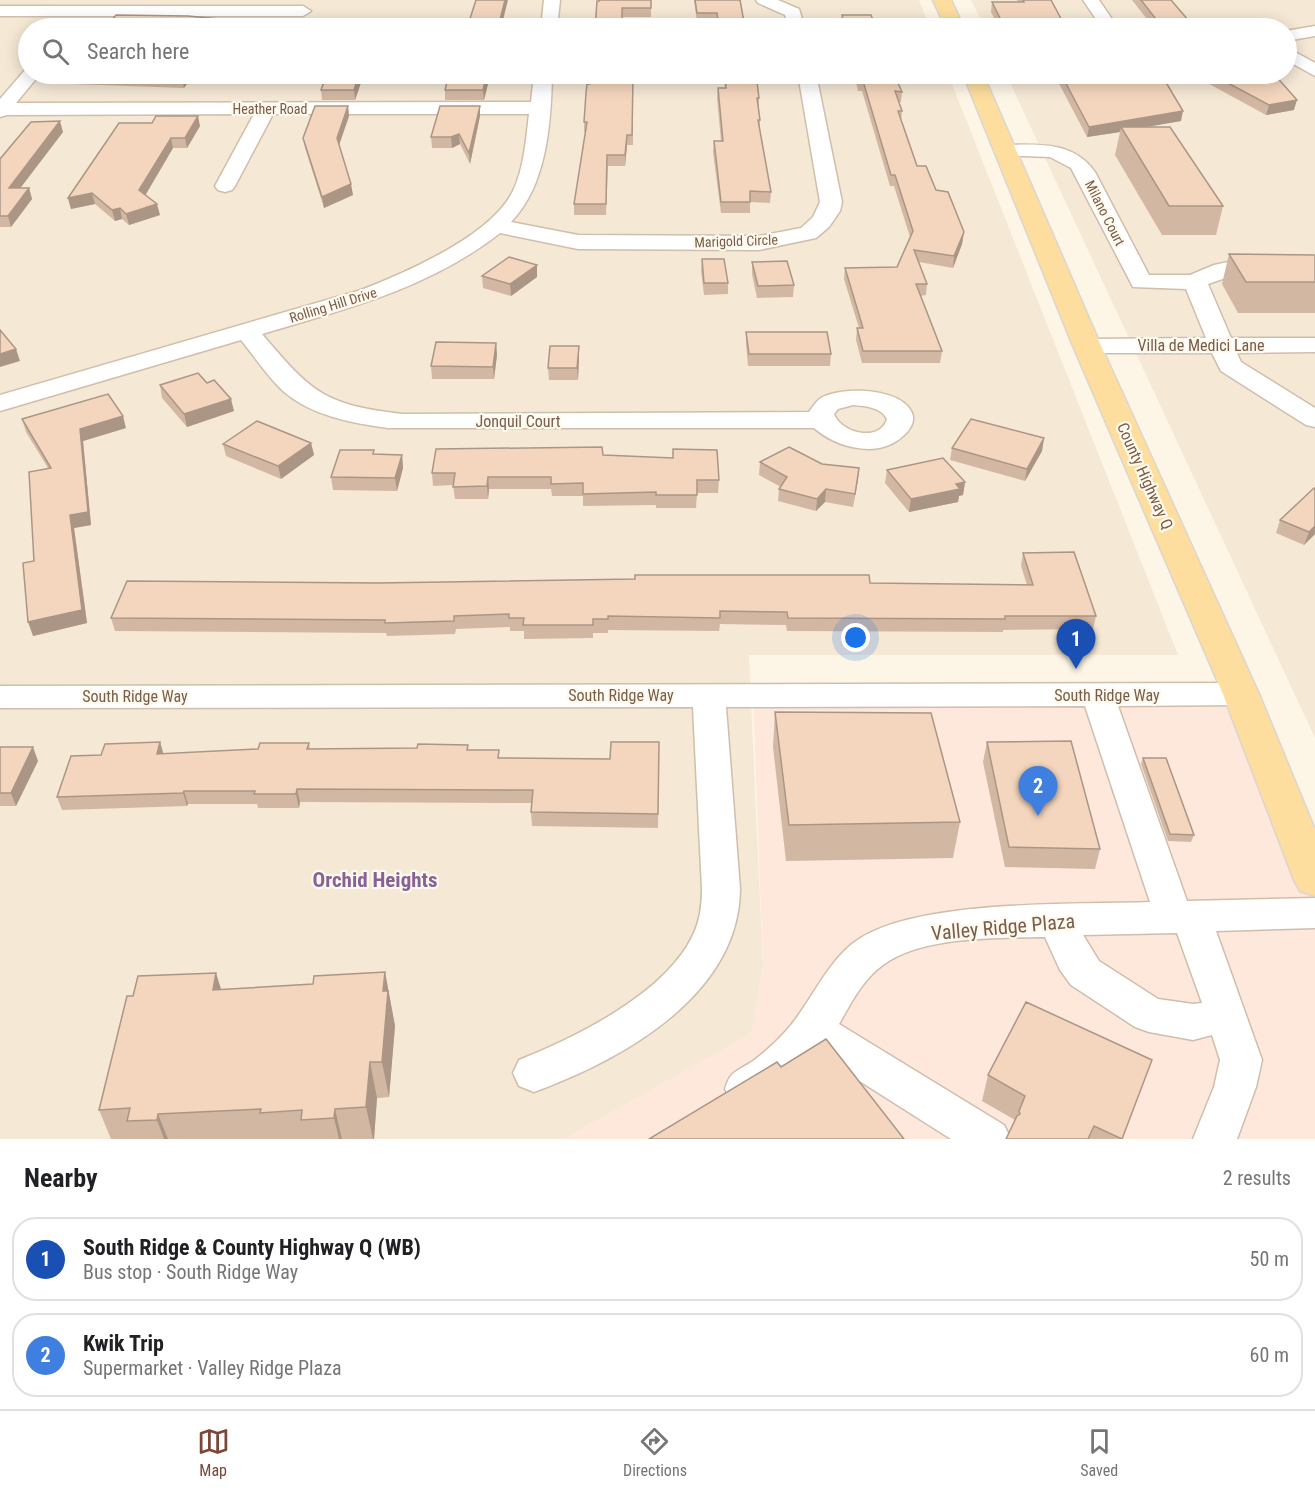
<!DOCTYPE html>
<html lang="en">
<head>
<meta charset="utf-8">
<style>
	:root { --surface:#fff; --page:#f6f6f6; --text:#202124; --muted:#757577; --line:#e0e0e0; --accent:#7b4635 }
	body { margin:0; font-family:"Roboto Condensed",sans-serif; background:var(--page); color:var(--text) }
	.you { position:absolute; left:856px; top:638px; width:21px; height:21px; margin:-15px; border:4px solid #fff; border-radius:50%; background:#1a73e8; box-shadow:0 0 0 9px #1a73e833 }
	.badge { display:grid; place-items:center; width:39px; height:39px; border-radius:50%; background:var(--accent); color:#fff; font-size:20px; font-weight:700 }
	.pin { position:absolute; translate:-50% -50px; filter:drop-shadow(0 2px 3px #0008) }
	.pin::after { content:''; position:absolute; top:32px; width:21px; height:18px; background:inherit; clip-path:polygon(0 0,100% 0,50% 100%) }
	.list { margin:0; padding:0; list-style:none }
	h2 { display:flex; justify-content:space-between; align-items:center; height:78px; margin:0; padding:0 24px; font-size:26px }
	h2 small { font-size:20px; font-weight:400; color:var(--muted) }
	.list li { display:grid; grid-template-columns:39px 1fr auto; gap:18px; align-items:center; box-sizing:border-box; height:84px; margin:0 12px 12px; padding:0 12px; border:2px solid var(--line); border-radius:24px }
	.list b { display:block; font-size:22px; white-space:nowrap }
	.list p { margin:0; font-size:20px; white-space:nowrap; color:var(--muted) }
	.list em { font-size:20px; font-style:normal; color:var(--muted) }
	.icon { flex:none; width:33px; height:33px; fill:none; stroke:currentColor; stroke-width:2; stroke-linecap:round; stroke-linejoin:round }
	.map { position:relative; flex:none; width:1315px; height:1139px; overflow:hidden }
	.search { position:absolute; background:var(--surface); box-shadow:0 3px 15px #0003; left:18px; right:18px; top:18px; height:66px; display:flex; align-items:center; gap:15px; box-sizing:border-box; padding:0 21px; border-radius:33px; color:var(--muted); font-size:22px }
	.sheet { height:270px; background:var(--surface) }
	nav { display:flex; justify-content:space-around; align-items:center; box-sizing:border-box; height:84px; border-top:2px solid var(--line); background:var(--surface); font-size:16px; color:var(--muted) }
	nav a { display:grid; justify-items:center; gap:3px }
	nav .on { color:var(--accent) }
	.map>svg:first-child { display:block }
	.residential { fill:#f5e8d5 }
	.commercial { fill:#fee7db }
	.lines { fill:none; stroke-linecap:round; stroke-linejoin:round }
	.minor-casing { stroke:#d0beac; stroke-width:3 }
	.major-casing { stroke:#dcd5d0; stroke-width:3 }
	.minor { fill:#fff; fill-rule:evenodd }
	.major { fill:#fdde9e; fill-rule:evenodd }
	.wall { fill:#d2b8a3 }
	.shaded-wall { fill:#ab9685 }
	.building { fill:#f4d6be; stroke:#ab9685; stroke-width:1.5 }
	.labels { text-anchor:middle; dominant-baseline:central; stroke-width:4.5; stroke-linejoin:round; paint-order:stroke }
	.far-street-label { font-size:14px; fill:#785d4a; stroke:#fff9ee }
	.street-label { font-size:16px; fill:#785d4a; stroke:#fff9ee }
	.near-street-label { font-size:20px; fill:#785d4a; stroke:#fff9ee }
	.near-neighbourhood-label { font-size:21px; font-weight:bold; fill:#866295; stroke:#fff9ee }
</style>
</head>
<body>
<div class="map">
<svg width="1315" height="1139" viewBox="0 0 1315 1139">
	<rect width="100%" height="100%" fill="#fdf6e7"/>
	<g class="residential">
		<path d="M0,0H919L930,28H28V74H948L1178,655H749L763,967L751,1034L564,1139H0Z"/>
		<path d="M971,0H1315V738L1006,74H1286V28H985Z"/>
	</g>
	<path class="commercial" d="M1241,694L1315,880V1139H564L751,1034L763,967L753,695Z"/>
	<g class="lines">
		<g class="minor-casing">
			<g id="minor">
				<path d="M544,0H560L557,28H541Z"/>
				<path d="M756,0H778L799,9L805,28H789L785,15L758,3Z"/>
				<path d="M1083,0H1099L1118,28H1102Z"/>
				<path d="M0,6H303L311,11L303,16H0Z"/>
				<path d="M1315,26V36L1286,41V31Z"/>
				<path d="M1286,47L1315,63V76L1286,60Z"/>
				<path d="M28,69V74H40L16,103L531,102L534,74H552C551,123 547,185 511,222L578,235L759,236L801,228L813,217L820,202L798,74H816L842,202L840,211L829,227L816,238L759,250L578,249L500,233C430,288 346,309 262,334C312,393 324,405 403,414L809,412C812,408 816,401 821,398C841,386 906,387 913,416C914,424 909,431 903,436C879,459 837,448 814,428H388C352,423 312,416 283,391C267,376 255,357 241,340L0,411V395L361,290C407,272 491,236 513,191C524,168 526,139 529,114H273L235,186L232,190L225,192L218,190L215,186L254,114L7,115L0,117V99L25,70ZM853,405C865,406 881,407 887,419C880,443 841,433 834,414L838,409Z"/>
				<path d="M1007,145C1040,144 1074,142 1095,172L1149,275H1190L1214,265L1237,260L1315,258V272L1237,274L1208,284L1231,338H1315V352L1237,353L1241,362L1315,408V427L1306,425L1221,371L1212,353H1087L1078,351L1075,346L1078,341L1087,339L1206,338L1186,289L1133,287L1071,168L1050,157L1000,155L997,151L1000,147Z"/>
				<path d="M1241,683L1253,686L1258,694L1253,702L1241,705L1118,706L1187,901L1315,898V928L1216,931L1262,1060L1256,1087L1237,1139H1193L1214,1087L1220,1060L1212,1035L1193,1040L1149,1032L1135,1027L1071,985L1060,970L1045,937C998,938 921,936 883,965C863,979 851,1003 839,1024L1004,1125L1011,1139H951L817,1054C798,1077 774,1097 746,1108L731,1102L725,1089C726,1085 728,1080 730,1077C735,1070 746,1066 753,1061C765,1052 776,1042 786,1031C810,1004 824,967 852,944C908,898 1077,905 1150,902L1085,706L726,707L740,889C739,996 621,1060 534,1092L519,1086L513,1073L519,1060C577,1037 666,993 693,935C700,921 702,905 702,889L693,707L0,708V686ZM1177,933L1202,1003L1193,1004L1158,999L1099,961L1083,935Z"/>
			</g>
		</g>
		<g class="major-casing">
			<g id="major">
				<path d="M933,0H951L964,28H946Z"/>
				<path d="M963,74H983L1101,346L1259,694L1315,830V896L1300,891L1294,880L1223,694L1073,346Z"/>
			</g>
		</g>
		<use href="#minor" class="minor"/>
		<use href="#major" class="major"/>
	</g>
	<g class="wall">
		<path d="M651,0V17H622L599,1Z"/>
		<path d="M694,0H740L744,22L747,28H718L717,22H697Z"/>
		<path d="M1017,0H1051L1066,28H999L991,12L992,2H1018Z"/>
		<path d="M1132,0H1171L1195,28H1154Z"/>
		<path d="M842,15L876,28H842L841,24Z"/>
		<path d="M69,74H249L231,81H189L184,88L72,84Z"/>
		<path d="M364,74L355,100H322L321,90Z"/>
		<path d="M723,74H756L759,98V108L760,120V130L771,192L770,203L750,202V213H721L713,152L714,141H721L717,98L718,88H725Z"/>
		<path d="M854,74H894L902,92L901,102H899L902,111L901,121L917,166L936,190L964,232L962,244L953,268L919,262L927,284L926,295L920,296L942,351L940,363H862L856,340L857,328H859L844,279L845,268L897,267L910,237L894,186H890L862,91H858Z"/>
		<path d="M1054,74H1161L1181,121L1146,127L1223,206L1216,235H1162L1115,155L1120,132L1087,137Z"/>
		<path d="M1191,74H1274L1294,110L1266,115Z"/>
		<path d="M490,76L484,100H445V90Z"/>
		<path d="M621,77H633V145H627L625,166H608L606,215H574V204L585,132H584V122L590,84Z"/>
		<path d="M348,106L349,116L339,145L353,195L324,208L305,148L303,138Z"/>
		<path d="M480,106V116L470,164L460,144L452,148H432L431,137Z"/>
		<path d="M119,123L200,126L187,148H173L145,195L160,215L129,225L122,219L115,221L95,204L71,209L68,198Z"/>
		<path d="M63,132L20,188H29L32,199L11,227H0V159Z"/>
		<path d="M1229,254L1315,255V313H1238L1222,284Z"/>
		<path d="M702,259L728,283V294L704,295L701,270Z"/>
		<path d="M752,262L794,285L793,297L757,298L752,274Z"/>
		<path d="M537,265V277L511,296L483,288L482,276Z"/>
		<path d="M746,332L831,354L830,366H748L746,344Z"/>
		<path d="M496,343L497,355L494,379H432L431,366Z"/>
		<path d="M579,346V358L578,380H549L548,368Z"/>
		<path d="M160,385L234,411L187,427L162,398Z"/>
		<path d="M22,419L126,428L83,441L91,525L74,528L87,623L33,636L34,561L48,468L26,432Z"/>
		<path d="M1044,438L1042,451L1025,481L950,460L952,448Z"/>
		<path d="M311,443L314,455L281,479L226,456L223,444Z"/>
		<path d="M375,454L402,455L403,468L397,491L333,490L331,477Z"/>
		<path d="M603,455L719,480L718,493H697L696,508H656V505L583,506V496H552L551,489H489L488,499H455L453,485L433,486L432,473Z"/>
		<path d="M760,462L822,464L859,468L853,507L825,502L816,511L778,501L779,489L781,487L759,475Z"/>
		<path d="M887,470L965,482L963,495L959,496L958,502L909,512L885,483Z"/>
		<path d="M1315,489V534L1304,545L1276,533L1280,520Z"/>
		<path d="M1023,553L1096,616L1093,629L1003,630V632L787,631L786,625L720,624L719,631L608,630V633H593V638L524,639V631H510V627L456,629L455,634L387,636L386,633L115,631L111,618L377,583H870L1027,585L1021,566Z"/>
		<path d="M775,712L960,822L953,858L786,861L773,747Z"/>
		<path d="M160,742L163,754L258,749L309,743L310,749L417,748L468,745V750L500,758L610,759L659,742L658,828L532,826L531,812L532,803L300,802L299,808H258L257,804H188L187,806L62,810L57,797L101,755Z"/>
		<path d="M987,742L1100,849L1095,869L1005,867L983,762Z"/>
		<path d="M0,747L38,761L16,806H0Z"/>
		<path d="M1143,758L1194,835L1191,842L1168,841L1141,764Z"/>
		<path d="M385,972L395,1026L389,1097L377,1098L374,1139H111L99,1110L221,990L313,984Z"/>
		<path d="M1152,1060L1122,1139H1006L1015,1120L982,1101L988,1075Z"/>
	</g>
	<g class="shaded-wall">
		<path d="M505,0H508L501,28H498Z"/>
		<path d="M186,74H188L189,81L184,88L182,78Z"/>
		<path d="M230,74H249L231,81Z"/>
		<path d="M359,74H364L355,100L354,90Z"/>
		<path d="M487,74H489L490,76L484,100L483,90Z"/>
		<path d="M1297,100L1294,110L1266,115L1269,105Z"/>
		<path d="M348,106L349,116L338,148L337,138Z"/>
		<path d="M480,106V116L470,164L469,153Z"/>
		<path d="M1183,111L1181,121L1123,131L1121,127L1120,132L1087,137L1089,127Z"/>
		<path d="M198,116L200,126L187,148L185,138Z"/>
		<path d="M60,121L63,132L12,199L9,188Z"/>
		<path d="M459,134L460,144L452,148L451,137Z"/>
		<path d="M627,135V145L625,166V155Z"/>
		<path d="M171,138L173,148L142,201L139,190Z"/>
		<path d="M351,184L353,195L324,208L322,197Z"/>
		<path d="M29,188L32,199L11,227L8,216Z"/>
		<path d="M92,193L95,204L71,209L68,198Z"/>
		<path d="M157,204L160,215L129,225L126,214Z"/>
		<path d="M120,208L122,219L115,221L112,210Z"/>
		<path d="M964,232L962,244L953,268L954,256Z"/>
		<path d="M537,265V277L511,296L510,284Z"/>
		<path d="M496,343L497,355L494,379L493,367Z"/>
		<path d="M579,346V358L578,380L577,368Z"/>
		<path d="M16,349L20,361L0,367V354Z"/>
		<path d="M231,399L234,411L187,427L184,414Z"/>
		<path d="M123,416L126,428L83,441L91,525L74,528L87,623L33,636L28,622L80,429Z"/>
		<path d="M1044,438L1042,451L1025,481L1027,469Z"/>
		<path d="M311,443L314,455L281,479L278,466Z"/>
		<path d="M402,455L403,468L397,491L395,478Z"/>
		<path d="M859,468L858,480L853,507Z"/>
		<path d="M488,477L489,489L488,499L487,486Z"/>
		<path d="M965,482L963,495L959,496L958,502L909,512L911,499L956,484Z"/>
		<path d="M826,489L825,502L816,511L817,499Z"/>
		<path d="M1315,526V534L1304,545L1309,532Z"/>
		<path d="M160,742L164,756L157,754Z"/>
		<path d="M33,747L38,761L16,806L11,793Z"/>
		<path d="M297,789L300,802L299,808L296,794Z"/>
		<path d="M184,791L188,804L187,806L183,793Z"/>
		<path d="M385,972L395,1026L389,1097L382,1062L383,991Z"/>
		<path d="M216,973L227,1008L213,990Z"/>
		<path d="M370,1062L377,1098L374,1139H373L366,1107Z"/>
		<path d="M335,1109L342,1139H339L334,1118Z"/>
		<path d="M158,1114L168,1139H164L157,1120Z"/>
	</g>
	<g class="building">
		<path d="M476,0H505L498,28H467Z"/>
		<path d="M599,0H651V8H622V28H595L597,1H599Z"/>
		<path d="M695,0H740L744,22H746L747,28H719L717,13H697Z"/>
		<path d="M1023,0H1051L1066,28H1005L992,2H1024Z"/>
		<path d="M1141,0H1171L1195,28H1163Z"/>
		<path d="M116,15L188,16L312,28H105Z"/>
		<path d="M842,15H871L876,28H845Z"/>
		<path d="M69,74H186L182,78Z"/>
		<path d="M327,74H359L354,90H321Z"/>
		<path d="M449,74H487L483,90H445Z"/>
		<path d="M591,74H621L620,77H633L632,135H627L625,155H607L606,204H574L587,122H584L586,93L587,84H590Z"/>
		<path d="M725,74H756L759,98H757L760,120H758L771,192L750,191V202H721L714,141H723L718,88H726Z"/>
		<path d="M857,74H894L902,92L895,91L902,111H898L917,166H926L936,190L948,192L964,232L954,256L914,250L927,284H916L942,351H863L857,328H863L845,268L897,267L913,231L895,175H891L863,81H859Z"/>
		<path d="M1061,74H1161L1183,111L1089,127Z"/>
		<path d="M1211,74H1274L1297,100L1269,105Z"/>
		<path d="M315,106H348L337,138L351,184L322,197L303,138Z"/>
		<path d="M440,106H480L469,153L459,134L451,137H431Z"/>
		<path d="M156,116H198L185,138H171L139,190L157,204L126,214L120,208L112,210L92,193L68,198L119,123H152Z"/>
		<path d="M60,121L9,188H29L8,216H0V159L31,122Z"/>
		<path d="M1121,127H1170L1223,206H1169Z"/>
		<path d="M1229,254L1315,255V282H1246Z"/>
		<path d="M509,257L537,265L510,284L482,276Z"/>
		<path d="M702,259H724L728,283H704Z"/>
		<path d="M787,261L794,285L758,286L752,262Z"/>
		<path d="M0,330L16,349L0,354Z"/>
		<path d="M746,332H827L831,354H749Z"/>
		<path d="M436,342L496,343L493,367L431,366Z"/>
		<path d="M550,346H579L577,368H548Z"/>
		<path d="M198,373L207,383L214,380L231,399L184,414L160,385Z"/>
		<path d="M108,394L123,416L80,429L88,512L70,515L82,610L28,622L23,563L34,561L29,472L51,468L22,419Z"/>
		<path d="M971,419L1044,438L1027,469L952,448Z"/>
		<path d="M257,421L311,443L278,466L223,444Z"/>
		<path d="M602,447L603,455L673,458V449L717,450L719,480H697V495H656V492L583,494V483L551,484V477H488L487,486L453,487L455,473H432L436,449Z"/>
		<path d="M789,447L822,464L859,468L855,494L826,489L817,499L779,489L787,477L760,462Z"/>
		<path d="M340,450H374L373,454L402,455L395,478L331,477Z"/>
		<path d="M943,458L965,482L956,484L960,489L911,499L887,470Z"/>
		<path d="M1314,488L1315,489V526L1309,532L1280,520Z"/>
		<path d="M1074,552L1096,616H1005V619L788,618L787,612L720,611V618L608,616V619H593V625H523L524,618H509V614L454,616V621L385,623V620L111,618L127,581L377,583L635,579V575H869L870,583L1033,585L1023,553Z"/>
		<path d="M775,712L931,713L960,822L789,825Z"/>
		<path d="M1071,741L1100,849L1009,847L987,742Z"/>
		<path d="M160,742L157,754L258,749L260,743H309L307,749L417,748L418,744L468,745L467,750H499L498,758L610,759L611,742H659L658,814L531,812L533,790L297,789L296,794H254L255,791H184L183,793L57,797L71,756L101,755L105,744Z"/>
		<path d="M0,747H33L11,793H0Z"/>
		<path d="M1143,758H1166L1194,835L1170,834Z"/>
		<path d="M385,972L383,991H388L382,1062H370L366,1107L335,1109L334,1118L301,1120L302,1110L260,1113L261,1109L158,1114L157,1120L127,1121L130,1108L99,1110L127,996H133L138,976L216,973L213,990L313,984L314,976Z"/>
		<path d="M1026,1002L1152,1060L1122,1139L1094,1126L1088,1139H1006L1017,1116L1020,1114L1019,1111L1025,1096L988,1075Z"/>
		<path d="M826,1039L904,1139H649L777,1062L781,1067Z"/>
	</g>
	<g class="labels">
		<g class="far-street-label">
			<text x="270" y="109">Heather Road</text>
			<text transform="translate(1105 213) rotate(63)">Milano Court</text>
			<text transform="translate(736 241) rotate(-2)">Marigold Circle</text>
			<text transform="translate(333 305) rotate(-17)">Rolling Hill Drive</text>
		</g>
		<g class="street-label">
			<text x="1201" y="345">Villa de Medici Lane</text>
			<text x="518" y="421">Jonquil Court</text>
			<text transform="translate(1145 476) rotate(66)">County Highway Q</text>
			<text x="621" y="695">South Ridge Way</text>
			<text x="1107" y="695">South Ridge Way</text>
			<text x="135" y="696">South Ridge Way</text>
		</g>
		<g class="near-street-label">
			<text transform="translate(1003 927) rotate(-5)">Valley Ridge Plaza</text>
		</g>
		<g class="near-neighbourhood-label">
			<text x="375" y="880">Orchid Heights</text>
		</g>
	</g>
</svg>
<div class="you"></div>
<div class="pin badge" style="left:1076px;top:669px;background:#1a4fb4">1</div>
<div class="pin badge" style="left:1038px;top:816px;background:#3f7fe0">2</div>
<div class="search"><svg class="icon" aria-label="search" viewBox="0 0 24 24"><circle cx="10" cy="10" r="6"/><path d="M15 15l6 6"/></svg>Search here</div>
</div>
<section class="sheet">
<h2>Nearby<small>2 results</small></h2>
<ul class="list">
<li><span class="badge" style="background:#1a4fb4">1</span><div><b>South Ridge &amp; County Highway Q (WB)</b><p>Bus stop · South Ridge Way</p></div><em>50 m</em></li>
<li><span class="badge" style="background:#3f7fe0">2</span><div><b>Kwik Trip</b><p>Supermarket · Valley Ridge Plaza</p></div><em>60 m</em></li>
</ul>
</section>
<nav>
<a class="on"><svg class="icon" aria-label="map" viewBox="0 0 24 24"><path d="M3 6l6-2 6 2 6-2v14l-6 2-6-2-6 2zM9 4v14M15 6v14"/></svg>Map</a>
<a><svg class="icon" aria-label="directions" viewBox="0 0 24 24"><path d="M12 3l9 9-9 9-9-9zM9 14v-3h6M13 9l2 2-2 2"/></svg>Directions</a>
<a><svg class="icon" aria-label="saved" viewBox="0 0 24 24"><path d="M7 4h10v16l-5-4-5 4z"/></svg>Saved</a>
</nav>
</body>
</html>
